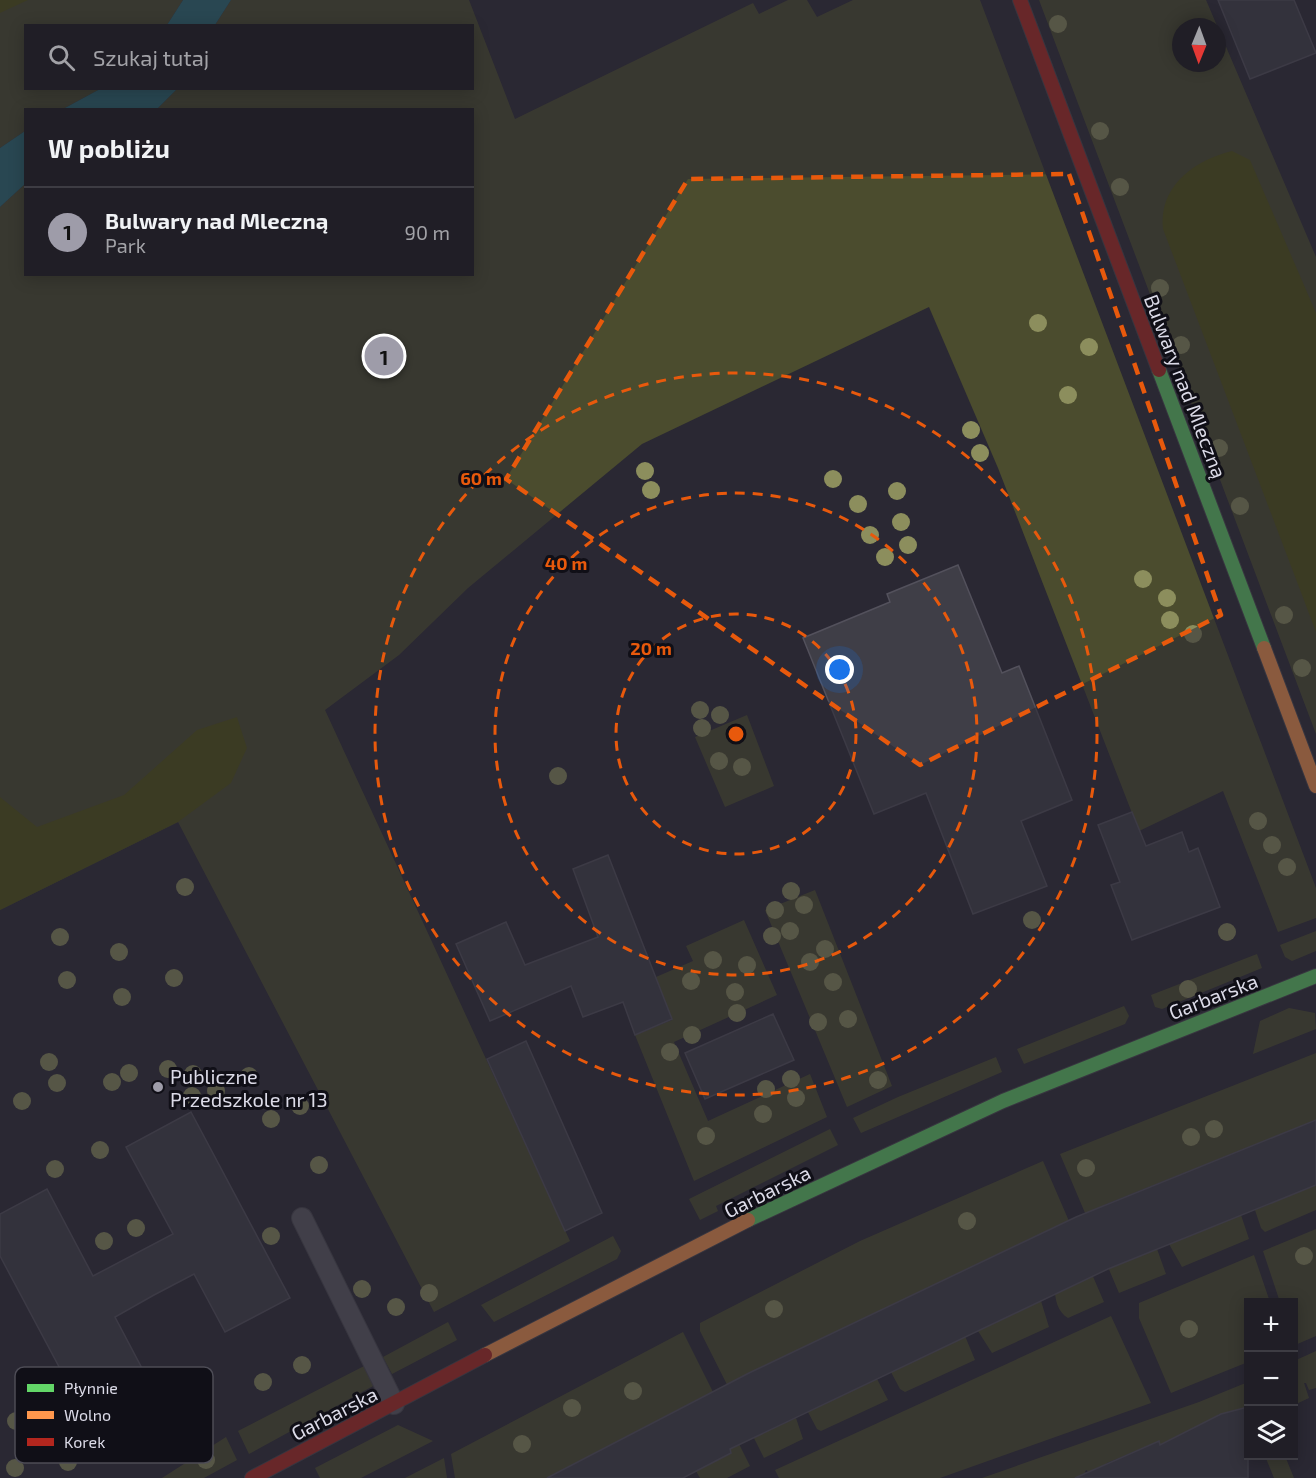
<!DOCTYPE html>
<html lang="pl">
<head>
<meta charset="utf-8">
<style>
	:root { --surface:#201e26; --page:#2d2b32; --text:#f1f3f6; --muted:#a2a2a7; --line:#3d3c43; --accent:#9e9ca9 }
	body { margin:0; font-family:"Exo 2",sans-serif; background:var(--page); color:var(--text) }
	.controls { position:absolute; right:18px; bottom:18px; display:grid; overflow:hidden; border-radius:0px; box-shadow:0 3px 15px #0003 }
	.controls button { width:54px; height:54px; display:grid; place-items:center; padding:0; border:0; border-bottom:2px solid var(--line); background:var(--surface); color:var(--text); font:30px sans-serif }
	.compass { position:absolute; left:1172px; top:18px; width:54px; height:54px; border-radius:50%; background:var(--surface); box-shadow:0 3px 15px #0003; rotate:181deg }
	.you { position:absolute; left:840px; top:670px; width:21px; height:21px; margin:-15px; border:4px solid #fff; border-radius:50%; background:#1a73e8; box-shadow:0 0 0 9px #1a73e833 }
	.badge { display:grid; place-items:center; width:39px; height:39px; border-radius:50%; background:var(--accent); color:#111; font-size:20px; font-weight:700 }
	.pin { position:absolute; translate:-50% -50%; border:3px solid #fff; box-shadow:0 2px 6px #0006 }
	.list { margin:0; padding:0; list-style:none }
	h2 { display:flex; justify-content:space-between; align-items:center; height:78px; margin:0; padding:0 24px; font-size:26px }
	h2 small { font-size:20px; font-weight:400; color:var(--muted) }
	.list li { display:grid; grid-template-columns:39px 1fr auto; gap:18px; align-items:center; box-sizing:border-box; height:90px; padding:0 24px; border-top:2px solid var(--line) }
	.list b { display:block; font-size:22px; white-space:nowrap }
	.list p { margin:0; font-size:20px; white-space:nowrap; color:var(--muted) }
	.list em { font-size:20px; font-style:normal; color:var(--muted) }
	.icon { flex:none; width:33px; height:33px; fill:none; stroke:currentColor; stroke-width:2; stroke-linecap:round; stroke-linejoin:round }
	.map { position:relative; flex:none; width:1316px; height:1478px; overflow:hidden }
	.search { position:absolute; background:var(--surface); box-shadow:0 3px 15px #0003; left:24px; top:24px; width:450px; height:66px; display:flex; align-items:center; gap:15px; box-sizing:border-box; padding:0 21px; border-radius:0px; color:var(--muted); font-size:22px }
	.panel { position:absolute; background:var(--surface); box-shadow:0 3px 15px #0003; left:24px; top:108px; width:450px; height:168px; border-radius:0px }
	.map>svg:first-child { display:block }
	.green { fill:#4b4c2e; fill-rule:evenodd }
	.forest { fill:#505211 }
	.water { fill:#296d78 }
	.building { fill:#3f3e47; stroke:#53515c; stroke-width:1.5 }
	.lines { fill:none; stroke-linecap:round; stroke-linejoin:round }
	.lane-casing { stroke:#48464f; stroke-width:22 }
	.fast-casing { stroke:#48464f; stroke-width:16 }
	.slow-casing { stroke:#48464f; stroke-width:16 }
	.jam-casing { stroke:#48464f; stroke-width:16 }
	.lane { stroke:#5d5c64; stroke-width:20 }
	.fast { stroke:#63d668; stroke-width:14 }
	.slow { stroke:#ff974d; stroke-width:14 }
	.jam { stroke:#b3261e; stroke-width:14 }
	.tree { fill:#8c8e5d }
	.marked { fill:none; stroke:#e8590c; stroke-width:4.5; stroke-dasharray:12 8; stroke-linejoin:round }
	.ring { fill:none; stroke:#e8590c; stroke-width:3; stroke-dasharray:10 8 }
	.poi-dot { fill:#9e9ca9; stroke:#100f17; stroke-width:2 }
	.labels { text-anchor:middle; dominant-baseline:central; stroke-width:6; stroke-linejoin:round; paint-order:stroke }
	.street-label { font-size:20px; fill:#dcdbe8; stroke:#100f17 }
	.poi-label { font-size:20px; fill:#dcdbe8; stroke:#100f17; text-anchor:start }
	.key { fill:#100f17; stroke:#4d4c56; stroke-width:1.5 }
	.key-label { font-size:16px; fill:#dcdbe8 }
	.centre { fill:#e8590c; stroke:#100f17; stroke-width:3 }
	.ring-label { font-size:18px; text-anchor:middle; font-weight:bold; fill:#e8590c; stroke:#100f17; stroke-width:6; stroke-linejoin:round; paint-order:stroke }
</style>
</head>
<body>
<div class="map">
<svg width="1316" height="1478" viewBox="0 0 1316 1478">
	<rect width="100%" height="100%" fill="#2a2833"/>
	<g class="green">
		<path d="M0,0H183L167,25L26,26V88L100,89L63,109L26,110L25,131L0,148Z"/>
		<path d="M231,0H469L515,119L753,3L759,14L788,0H807L817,17L853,0H980L1316,888V918L1278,932L1223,791L1139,831L998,468L929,307L642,444L468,588L399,655L325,710L570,1241L434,1312L178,822L0,910V207L25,184L26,274H472V110L157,109L177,89L472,88V26L215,25Z"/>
		<path d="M1039,0H1206L1316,257V734ZM1181,27H1217V63H1181Z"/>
		<path d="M747,715L774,786L725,807L695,737Z"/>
		<path d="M815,890L892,1086L847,1107L765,910Z"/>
		<path d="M744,920L777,995L674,1042L708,1121L810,1074L827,1117L694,1181L635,1035L672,1020L656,977L693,961L686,946Z"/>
		<path d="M1316,931V951L1292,961L1285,957L1280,945Z"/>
		<path d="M1257,954L1262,968L1162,1009L1155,1007L1151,995Z"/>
		<path d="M1124,1006L1129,1016L1125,1024L1024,1064L1017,1049Z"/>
		<path d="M1289,1008L1315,1013L1316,1029L1253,1054L1260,1021Z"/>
		<path d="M1316,1053V1120L1104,1205L1126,1261L1157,1249L1166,1274L1119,1293L1060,1154Z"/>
		<path d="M996,1057L1002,1072L861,1133L853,1118L898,1097Z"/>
		<path d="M830,1129L838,1145L716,1206L718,1211L700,1220L689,1199Z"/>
		<path d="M1043,1161L1104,1302L1068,1318C1042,1303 1062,1247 1061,1224L739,1378L765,1432L796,1418L803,1439L764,1458L700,1331V1323L860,1241Z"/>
		<path d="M1316,1185V1210L1265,1232L1261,1228L1255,1210Z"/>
		<path d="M1241,1215L1249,1239L1182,1267L1169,1244Z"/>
		<path d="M1316,1229V1336L1295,1345L1294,1302H1280L1263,1251Z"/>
		<path d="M613,1236L621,1251L617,1259L494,1322L481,1305Z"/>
		<path d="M1254,1255L1270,1302H1248V1362L1171,1393L1139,1318V1303Z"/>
		<path d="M1041,1301L1049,1327L992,1353L978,1331Z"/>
		<path d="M1111,1316L1151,1403L940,1478H779L775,1470Z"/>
		<path d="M448,1322L457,1340L392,1374L383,1357Z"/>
		<path d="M683,1332L750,1466L727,1478H700L696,1471L731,1452L702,1397L547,1478H455L451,1454Z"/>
		<path d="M965,1336L975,1360L905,1392L900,1389L891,1372Z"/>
		<path d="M1316,1351V1388L1309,1390L1306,1383H1304L1309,1398L1294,1405V1361Z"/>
		<path d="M366,1365L375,1385L249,1454L238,1431Z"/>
		<path d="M877,1379L888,1400L821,1431L817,1429L808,1412Z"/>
		<path d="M1248,1382V1413L1244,1408L1224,1426L1219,1414L1217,1416L1220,1424L1199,1425V1432L1161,1447L1159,1442H1157L1107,1463L1089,1476L1087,1470L1085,1471L1087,1477L1084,1478H982L1199,1402Z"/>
		<path d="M398,1425L433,1441L361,1478H320L315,1468Z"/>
		<path d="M226,1437L237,1460L204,1478H162Z"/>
		<path d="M1265,1456H1285L1294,1478H1274Z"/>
		<path d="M444,1458L447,1478H405Z"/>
	</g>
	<g class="forest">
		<path d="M0,0H28L0,13Z"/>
		<path d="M1232,151L1250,160L1316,313V632L1163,229C1158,187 1194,160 1232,151Z"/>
		<path d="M237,717L247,748L231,783L178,822L0,910V797L37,827L124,795L197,730Z"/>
	</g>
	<g class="water">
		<path d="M183,0H231L215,25H167Z"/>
		<path d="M100,89V88L177,89L157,109H63Z"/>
		<path d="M25,131V184L0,207V148Z"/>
	</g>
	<g class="building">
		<path d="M1218,0H1294L1316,53L1250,79Z"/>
		<path d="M958,565L1002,673L1019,666L1072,800L1021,821L1047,886L973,914L926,793L874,814L803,638L890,602L887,594Z"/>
		<path d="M1132,812L1146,846L1182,832L1189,852L1198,848L1220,907L1132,940L1111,885L1120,882L1098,825Z"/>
		<path d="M608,855L672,1019L635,1035L623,1002L583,1017L571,986L490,1021L456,944L506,922L525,965L598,937L573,869Z"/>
		<path d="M773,1014L794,1060L705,1099L685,1053Z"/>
		<path d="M526,1041L602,1213L565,1231L487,1059Z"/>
		<path d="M191,1112L290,1298L225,1332L194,1274L154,1295L115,1317L145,1374L81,1408L0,1256V1214L47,1189L93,1276L173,1234L126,1147Z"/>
		<path d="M1316,1120V1185L1108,1269L730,1449L731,1453L683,1478H547L749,1373L1076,1217Z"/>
		<path d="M1248,1407V1478H1075L1159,1441L1160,1445L1221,1414Z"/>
	</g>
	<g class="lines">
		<g class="lane-casing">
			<path id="lane" d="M302,1218L394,1404"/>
		</g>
		<g class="fast-casing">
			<g id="fast">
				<path d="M1159,370L1264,648"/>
				<path d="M748,1220L1003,1101L1316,976"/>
			</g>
		</g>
		<g class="slow-casing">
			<g id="slow">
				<path d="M1264,648L1316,786"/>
				<path d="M485,1355L748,1220"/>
			</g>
		</g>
		<g class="jam-casing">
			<g id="jam">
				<path d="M1020,0L1159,370"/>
				<path d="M252,1478L485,1355"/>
			</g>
		</g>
		<use href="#lane" class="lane"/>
		<use href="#fast" class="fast"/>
		<use href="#slow" class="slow"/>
		<use href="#jam" class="jam"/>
	</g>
	<g class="tree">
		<circle cx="1058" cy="24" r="9"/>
		<circle cx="1100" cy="131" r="9"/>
		<circle cx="1120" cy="187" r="9"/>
		<circle cx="1160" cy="288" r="9"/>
		<circle cx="1038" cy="323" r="9"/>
		<circle cx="1181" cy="345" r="9"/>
		<circle cx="1089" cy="347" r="9"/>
		<circle cx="1068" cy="395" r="9"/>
		<circle cx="971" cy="430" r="9"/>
		<circle cx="1219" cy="448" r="9"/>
		<circle cx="980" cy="453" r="9"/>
		<circle cx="645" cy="471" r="9"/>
		<circle cx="833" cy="479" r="9"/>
		<circle cx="651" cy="490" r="9"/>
		<circle cx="897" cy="491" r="9"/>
		<circle cx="858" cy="504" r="9"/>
		<circle cx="1240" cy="506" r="9"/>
		<circle cx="901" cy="522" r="9"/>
		<circle cx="870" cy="535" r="9"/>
		<circle cx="908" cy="545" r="9"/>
		<circle cx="885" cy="557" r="9"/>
		<circle cx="1143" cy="579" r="9"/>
		<circle cx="1167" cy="598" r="9"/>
		<circle cx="1284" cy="615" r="9"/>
		<circle cx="1170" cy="620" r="9"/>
		<circle cx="1193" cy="634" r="9"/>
		<circle cx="1302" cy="668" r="9"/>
		<circle cx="700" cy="710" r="9"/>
		<circle cx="720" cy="715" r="9"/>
		<circle cx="702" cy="728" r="9"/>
		<circle cx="719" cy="761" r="9"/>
		<circle cx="742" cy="767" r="9"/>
		<circle cx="558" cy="776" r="9"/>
		<circle cx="1258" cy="821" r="9"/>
		<circle cx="1272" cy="845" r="9"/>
		<circle cx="1287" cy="867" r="9"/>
		<circle cx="185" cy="887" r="9"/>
		<circle cx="791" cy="891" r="9"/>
		<circle cx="804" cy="905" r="9"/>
		<circle cx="775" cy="910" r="9"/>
		<circle cx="1032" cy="920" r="9"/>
		<circle cx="790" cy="931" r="9"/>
		<circle cx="1227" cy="932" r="9"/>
		<circle cx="772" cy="936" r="9"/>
		<circle cx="60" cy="937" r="9"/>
		<circle cx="825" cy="949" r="9"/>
		<circle cx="119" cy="952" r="9"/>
		<circle cx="713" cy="960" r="9"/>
		<circle cx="810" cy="962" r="9"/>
		<circle cx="747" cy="965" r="9"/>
		<circle cx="174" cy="978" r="9"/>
		<circle cx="67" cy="980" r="9"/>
		<circle cx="691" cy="981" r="9"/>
		<circle cx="833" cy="982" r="9"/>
		<circle cx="1188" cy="989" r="9"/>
		<circle cx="735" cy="992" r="9"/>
		<circle cx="122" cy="997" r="9"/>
		<circle cx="737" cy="1013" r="9"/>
		<circle cx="848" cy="1019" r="9"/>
		<circle cx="818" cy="1022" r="9"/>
		<circle cx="692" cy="1035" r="9"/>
		<circle cx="670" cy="1052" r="9"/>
		<circle cx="49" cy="1062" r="9"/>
		<circle cx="168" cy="1069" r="9"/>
		<circle cx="129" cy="1073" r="9"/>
		<circle cx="193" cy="1074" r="9"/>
		<circle cx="249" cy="1076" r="9"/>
		<circle cx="791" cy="1079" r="9"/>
		<circle cx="878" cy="1080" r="9"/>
		<circle cx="112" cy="1082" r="9"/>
		<circle cx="57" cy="1083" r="9"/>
		<circle cx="766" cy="1089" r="9"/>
		<circle cx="216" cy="1091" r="9"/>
		<circle cx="192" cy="1096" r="9"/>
		<circle cx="796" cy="1098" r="9"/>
		<circle cx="22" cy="1101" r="9"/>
		<circle cx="300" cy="1106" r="9"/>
		<circle cx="763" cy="1114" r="9"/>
		<circle cx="271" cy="1119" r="9"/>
		<circle cx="1214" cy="1129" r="9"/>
		<circle cx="706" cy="1136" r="9"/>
		<circle cx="1191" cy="1137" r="9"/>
		<circle cx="100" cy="1150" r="9"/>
		<circle cx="319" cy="1165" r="9"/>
		<circle cx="1086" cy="1168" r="9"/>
		<circle cx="55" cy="1169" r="9"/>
		<circle cx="967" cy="1221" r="9"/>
		<circle cx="136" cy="1228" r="9"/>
		<circle cx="271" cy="1236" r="9"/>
		<circle cx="104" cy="1241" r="9"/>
		<circle cx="1304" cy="1256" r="9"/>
		<circle cx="362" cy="1289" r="9"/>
		<circle cx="429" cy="1293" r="9"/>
		<circle cx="396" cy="1307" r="9"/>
		<circle cx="774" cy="1309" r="9"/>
		<circle cx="1189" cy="1329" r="9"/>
		<circle cx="302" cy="1365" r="9"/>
		<circle cx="263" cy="1382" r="9"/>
		<circle cx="633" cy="1391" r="9"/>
		<circle cx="572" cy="1408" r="9"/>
		<circle cx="16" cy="1421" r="9"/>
		<circle cx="522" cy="1444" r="9"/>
		<circle cx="206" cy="1460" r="9"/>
		<circle cx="68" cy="1462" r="9"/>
		<circle cx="15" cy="1468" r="9"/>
	</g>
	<path d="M0 0H1316V1478H0ZM1069,174L1221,615L920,765L506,479L688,179Z" fill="#2a2833" fill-opacity=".55" fill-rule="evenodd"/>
	<path class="marked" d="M1069,174L1221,615L920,765L506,479L688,179Z"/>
	<g class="ring">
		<circle cx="736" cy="734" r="120"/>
		<circle cx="736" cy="734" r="241"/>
		<circle cx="736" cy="734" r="361"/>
	</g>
	<circle class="poi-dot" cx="158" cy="1087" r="6"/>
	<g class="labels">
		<g class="street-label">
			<text transform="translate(1186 386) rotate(69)">Bulwary nad Mleczną</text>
			<text transform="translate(1213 996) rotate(-21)">Garbarska</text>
			<text transform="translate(767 1191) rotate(-26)">Garbarska</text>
			<text transform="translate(334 1413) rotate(-27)">Garbarska</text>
		</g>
		<g class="poi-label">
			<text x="170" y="1076">Publiczne<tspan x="170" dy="23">Przedszkole nr 13</tspan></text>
		</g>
	</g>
	<rect x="15" y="1367" width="198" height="96" rx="9" class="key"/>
	<rect x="27" y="1384" width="27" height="8" fill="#63d668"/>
	<rect x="27" y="1411" width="27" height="8" fill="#ff974d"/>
	<rect x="27" y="1438" width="27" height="8" fill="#b3261e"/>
	<g class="key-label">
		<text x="64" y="1394">Płynnie</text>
		<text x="64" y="1421">Wolno</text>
		<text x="64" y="1448">Korek</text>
	</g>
	<circle cx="736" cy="734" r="9" class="centre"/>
	<g class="ring-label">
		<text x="481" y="485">60 m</text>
		<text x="566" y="570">40 m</text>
		<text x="651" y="655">20 m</text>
	</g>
</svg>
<div class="controls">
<button>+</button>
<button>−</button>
<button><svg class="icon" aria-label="layers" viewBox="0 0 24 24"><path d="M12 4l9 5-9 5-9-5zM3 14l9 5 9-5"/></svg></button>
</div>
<svg class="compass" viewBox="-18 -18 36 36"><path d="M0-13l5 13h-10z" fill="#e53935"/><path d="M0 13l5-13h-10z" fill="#a2a2a7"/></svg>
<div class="you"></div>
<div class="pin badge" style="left:384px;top:356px">1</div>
<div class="search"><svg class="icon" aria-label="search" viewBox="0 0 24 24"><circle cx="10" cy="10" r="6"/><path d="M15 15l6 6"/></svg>Szukaj tutaj</div>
<section class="panel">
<h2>W pobliżu<small></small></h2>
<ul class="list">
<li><span class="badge">1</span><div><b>Bulwary nad Mleczną</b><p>Park</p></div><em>90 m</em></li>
</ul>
</section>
</div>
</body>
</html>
